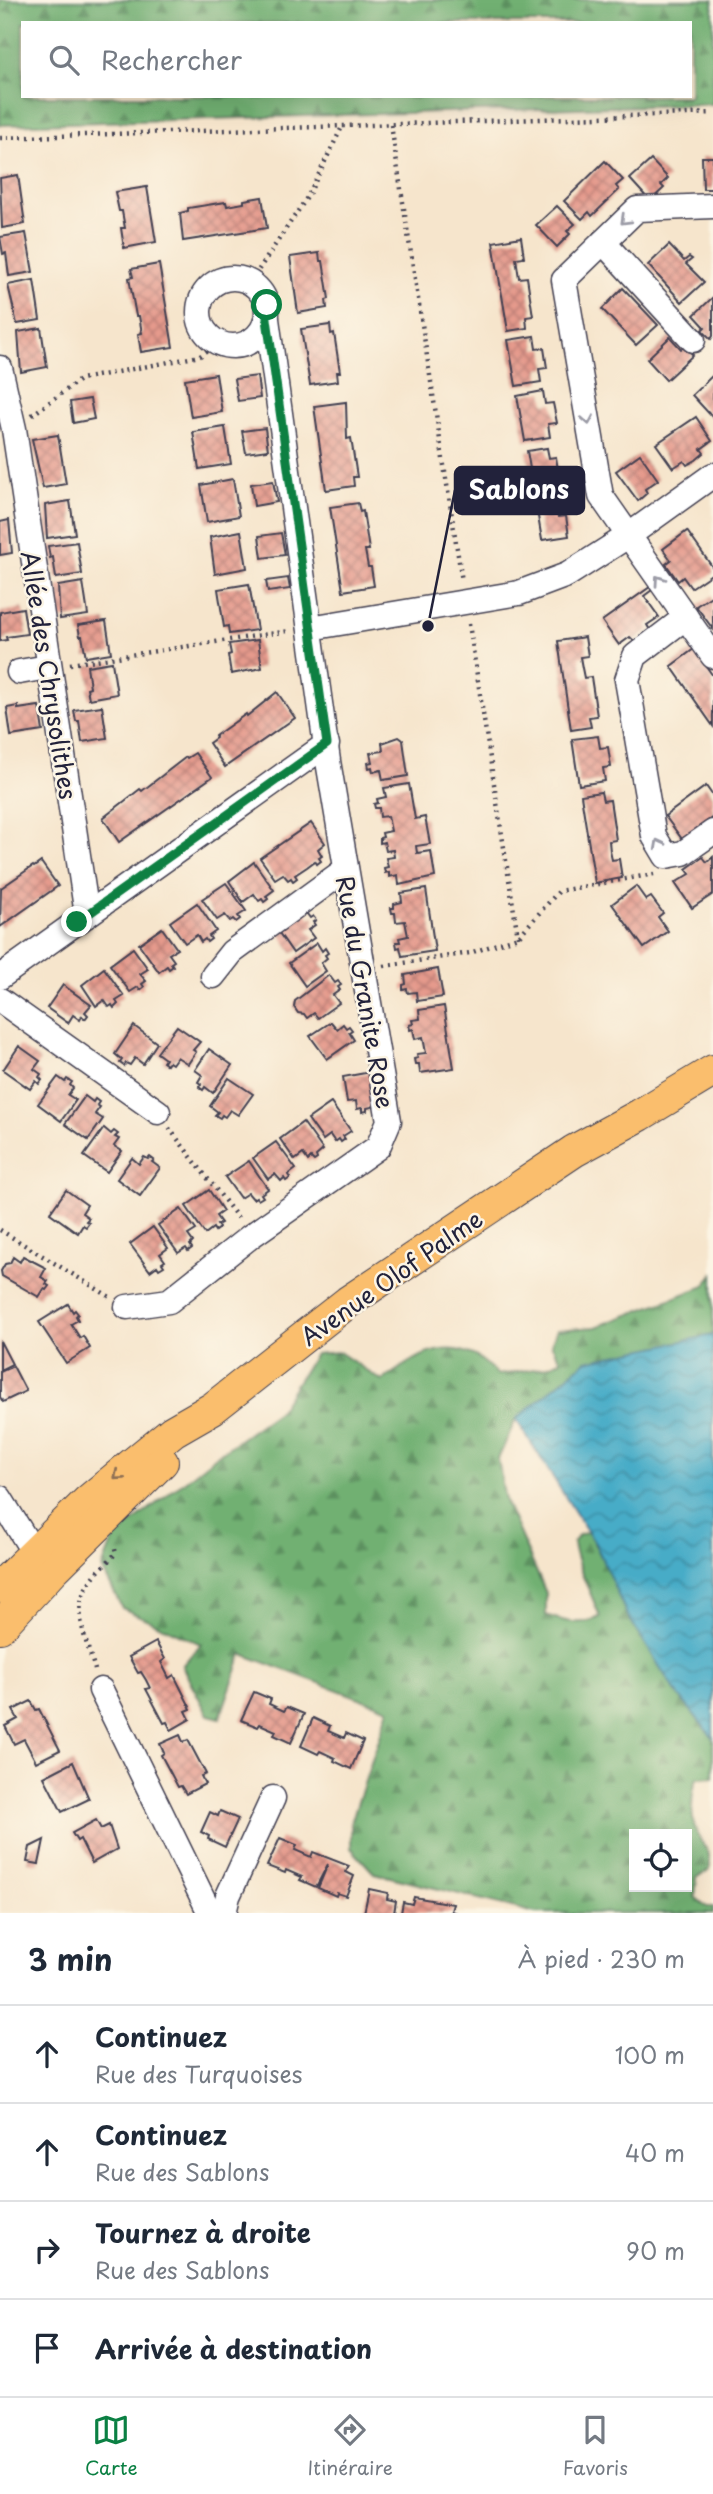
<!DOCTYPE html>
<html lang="fr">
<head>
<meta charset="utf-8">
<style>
	:root { --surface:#fff; --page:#f6f6f7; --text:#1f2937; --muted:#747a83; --line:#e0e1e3; --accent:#0b8043 }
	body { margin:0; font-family:"Playpen Sans",sans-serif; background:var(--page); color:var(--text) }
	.controls { position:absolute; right:21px; bottom:21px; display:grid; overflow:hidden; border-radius:0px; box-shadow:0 7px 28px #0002 }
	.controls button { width:63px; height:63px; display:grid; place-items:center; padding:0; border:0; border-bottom:2px solid var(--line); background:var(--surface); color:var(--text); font:35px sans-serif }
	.stop { position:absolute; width:21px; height:21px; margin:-16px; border:5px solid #0b8043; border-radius:50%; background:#fff }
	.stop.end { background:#0b8043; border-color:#fff; box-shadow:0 2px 7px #0008 }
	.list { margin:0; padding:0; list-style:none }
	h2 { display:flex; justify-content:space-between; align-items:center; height:91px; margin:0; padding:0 28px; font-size:30px }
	h2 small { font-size:23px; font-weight:400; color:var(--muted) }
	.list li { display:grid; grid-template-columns:46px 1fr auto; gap:21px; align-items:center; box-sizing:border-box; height:98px; padding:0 28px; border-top:2px solid var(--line) }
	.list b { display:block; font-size:26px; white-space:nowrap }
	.list p { margin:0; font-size:23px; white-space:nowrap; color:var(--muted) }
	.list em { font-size:23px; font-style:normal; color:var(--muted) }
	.icon { flex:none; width:38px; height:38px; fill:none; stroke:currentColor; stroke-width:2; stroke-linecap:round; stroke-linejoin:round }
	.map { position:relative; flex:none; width:713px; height:1913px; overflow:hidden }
	.search { position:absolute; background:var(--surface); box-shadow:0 7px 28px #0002; left:21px; right:21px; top:21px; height:77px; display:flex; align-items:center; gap:18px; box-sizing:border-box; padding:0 24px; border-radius:0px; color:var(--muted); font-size:26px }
	.sheet { height:483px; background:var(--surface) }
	nav { display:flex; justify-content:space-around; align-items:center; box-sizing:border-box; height:98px; border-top:2px solid var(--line); background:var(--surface); font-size:19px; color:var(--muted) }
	nav a { display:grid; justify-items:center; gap:4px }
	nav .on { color:var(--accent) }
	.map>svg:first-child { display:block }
	.forest { fill:url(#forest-firs); stroke:#4a6956; stroke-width:2; fill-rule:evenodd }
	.water { fill:url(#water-waves); stroke:#346781; stroke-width:2 }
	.building { fill:url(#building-cross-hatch) }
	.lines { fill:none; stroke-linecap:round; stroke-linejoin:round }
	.minor-casing { stroke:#423f51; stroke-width:27 }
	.major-casing { stroke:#423f51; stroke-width:34 }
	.path { stroke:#423f51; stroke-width:4.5; stroke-dasharray:2 5; stroke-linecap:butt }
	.minor { stroke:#fff; stroke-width:24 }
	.major { stroke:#fabe6d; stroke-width:32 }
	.oneway { stroke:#9c9ca7 }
	.oneway2 { stroke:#8e7054 }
	.route { stroke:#0b8043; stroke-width:9 }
	.labels { text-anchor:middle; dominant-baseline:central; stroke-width:5; stroke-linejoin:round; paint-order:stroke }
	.street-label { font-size:24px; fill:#22223b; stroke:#fcf5e5 }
	.leader { fill:none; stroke:#22223b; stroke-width:2.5 }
	.callout-dot { fill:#22223b; stroke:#fcf5e5; stroke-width:2.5 }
	.callout { fill:#22223b; stroke:#22223b; stroke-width:2.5 }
	.callout-label { font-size:26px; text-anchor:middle; font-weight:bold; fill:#fff }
</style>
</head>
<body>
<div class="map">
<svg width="713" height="1913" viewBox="0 0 713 1913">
	<defs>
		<pattern id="forest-firs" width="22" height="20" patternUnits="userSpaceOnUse" patternTransform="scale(1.75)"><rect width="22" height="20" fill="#71b072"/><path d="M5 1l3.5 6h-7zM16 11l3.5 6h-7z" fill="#5c8f5f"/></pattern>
		<pattern id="water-waves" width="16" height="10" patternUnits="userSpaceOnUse" patternTransform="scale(1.75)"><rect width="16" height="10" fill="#47acc7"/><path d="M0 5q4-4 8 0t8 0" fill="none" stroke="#3b8ca3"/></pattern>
		<pattern id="building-cross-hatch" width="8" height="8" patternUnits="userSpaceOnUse" patternTransform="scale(1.75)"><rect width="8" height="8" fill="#e59a8c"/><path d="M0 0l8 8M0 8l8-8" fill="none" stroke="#b97d74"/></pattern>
	</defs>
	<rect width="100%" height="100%" fill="#fcf5e5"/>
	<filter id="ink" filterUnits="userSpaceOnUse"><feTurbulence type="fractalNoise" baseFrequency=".0143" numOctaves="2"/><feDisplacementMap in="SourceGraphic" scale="14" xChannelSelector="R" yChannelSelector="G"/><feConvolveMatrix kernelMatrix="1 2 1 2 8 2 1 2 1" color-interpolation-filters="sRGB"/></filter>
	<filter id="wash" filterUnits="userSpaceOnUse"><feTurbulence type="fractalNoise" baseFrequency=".00686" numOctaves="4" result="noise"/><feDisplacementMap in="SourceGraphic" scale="28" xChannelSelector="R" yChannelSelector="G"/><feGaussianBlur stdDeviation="1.57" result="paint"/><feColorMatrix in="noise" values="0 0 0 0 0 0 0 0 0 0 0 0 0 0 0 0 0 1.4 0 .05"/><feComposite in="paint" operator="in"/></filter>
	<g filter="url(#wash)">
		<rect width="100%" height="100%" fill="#f6e5cc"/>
		<g class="forest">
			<path d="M0,0H713V104L0,125ZM23,23H690V96H23Z"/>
			<path d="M713,1274V1336L711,1335L516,1419L498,1459L505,1501L546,1593V1615C565,1622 581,1626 600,1617C591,1592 577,1569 573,1543L579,1535L588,1532L674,1689L713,1738V1777L697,1778C691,1792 690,1818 697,1833C705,1852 709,1844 710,1869L697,1878L695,1897L707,1907H713V1913H536L374,1873L351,1848V1823L389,1709L242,1654L220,1718L208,1715L182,1666L201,1644L122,1608L102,1568L114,1537L215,1457L278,1412L315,1354L339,1352L382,1381C410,1360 442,1337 477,1357C484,1361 491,1369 498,1375L547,1367L561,1360L551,1344L557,1330L596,1327L705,1286ZM634,1834H687V1887H634Z"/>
		</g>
		<path class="water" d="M712,1335L713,1336V1738L673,1688L626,1613L596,1545L516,1419L586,1361Z"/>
		<g id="blocks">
			<g class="building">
				<path d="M702,157H713V189H703Z"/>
				<path d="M651,160L668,178L661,185L664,188L650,201L630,179Z"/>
				<path d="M605,161L623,180L616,186L619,190L592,216L589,212L582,219L564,201Z"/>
				<path d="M18,175L25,224L2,228L0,178Z"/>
				<path d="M147,187L156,242L124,248L121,228H125L122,211H119L115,192Z"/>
				<path d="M262,197L267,228L183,241L180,213L188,211V208L226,202L227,206L244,203V200Z"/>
				<path d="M557,206L575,224L567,231L570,234L557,247L536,225Z"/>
				<path d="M26,233L33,272L9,276L6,253L3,254L0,237Z"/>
				<path d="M521,237L524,257L516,258L519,278L527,277L533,316L526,317L527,328L508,331L493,242Z"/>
				<path d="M669,245L684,261L689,257L692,259L686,264L704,282L682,302L648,265Z"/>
				<path d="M319,253L320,261H323L329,299L326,300L327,308L298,313L290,257Z"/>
				<path d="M159,264L173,347L141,352L138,334L142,333L139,316H136L129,278L133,277L131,269Z"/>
				<path d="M34,280L40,320L17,324L8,285Z"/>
				<path d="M623,288L658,325L636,345L602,309Z"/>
				<path d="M713,297V336L711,339L702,330L705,327L694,315Z"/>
				<path d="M330,325L331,334L334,333L340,372H337L338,381L310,385L301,329Z"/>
				<path d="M41,328L47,367L21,372L18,332Z"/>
				<path d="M534,336L536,349L544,348L547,368L539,369L541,382L516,386L508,340Z"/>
				<path d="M670,337L681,349L685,346L693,355L666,380L647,359Z"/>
				<path d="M216,374L222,412L191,417L185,379Z"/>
				<path d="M713,375V418L692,395Z"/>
				<path d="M257,376L260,398L238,401L234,379Z"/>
				<path d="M543,391L545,404L553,403L557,423L548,424L550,437L525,441L517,396Z"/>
				<path d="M90,399L94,419L73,423L70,402Z"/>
				<path d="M346,402L347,439L351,438L357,477H353L354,486L326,490L314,406Z"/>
				<path d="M696,417L712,441L701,449L704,453L696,460L687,465L684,461L673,468L656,444Z"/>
				<path d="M225,427L231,464L199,469L193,432Z"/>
				<path d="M265,428L268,450L246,453L242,431Z"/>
				<path d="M58,435L66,484L43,488L32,439Z"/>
				<path d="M547,448L549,458L556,457L562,496L555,497L558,517L566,516L569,536L542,540L527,451Z"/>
				<path d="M640,454L658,480L645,489L647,493L638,501L616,471Z"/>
				<path d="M233,479L239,516L207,522L201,485Z"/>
				<path d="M273,481L277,502L254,506L251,484Z"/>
				<path d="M70,501L75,534L47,538L45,505Z"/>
				<path d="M358,503L360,512L363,511L369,550H365L368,567H371L374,586L343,591L330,507Z"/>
				<path d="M9,520L12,553L0,555V522Z"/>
				<path d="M241,531L247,568L215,574L210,537Z"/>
				<path d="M687,531L713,568V573L691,588L683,577L678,581L666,564L671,560L663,549Z"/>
				<path d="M281,533L285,555L262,558L259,536Z"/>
				<path d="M77,542L82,574L56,578L53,557L50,558L48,546Z"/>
				<path d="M288,578L290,589L268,592L266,581Z"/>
				<path d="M83,582L88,615L60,619L58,586Z"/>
				<path d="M249,584L257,630L229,634L228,626L224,627L218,589Z"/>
				<path d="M650,587L652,590L644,596L659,617L647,625L650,630L634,641L630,637L619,645L602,621Z"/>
				<path d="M713,595V629L696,606Z"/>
				<path d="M23,608L27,634L6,637L7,640L0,641V612Z"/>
				<path d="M106,621L111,653L86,657L82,636H80L78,625Z"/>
				<path d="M585,637L588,656L580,657L582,668L584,678L591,677L597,716L589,717L591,727L571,730L558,641Z"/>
				<path d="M258,640L262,668L231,674L228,655L231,654L229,644Z"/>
				<path d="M694,649L713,676V726L671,666Z"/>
				<path d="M112,662L117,694L89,699L87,688L90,687L87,666Z"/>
				<path d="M277,692L295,718L225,767L209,743L216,738L215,736L246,714L247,716Z"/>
				<path d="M18,706V709L39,706L43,731L11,736L7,708Z"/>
				<path d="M102,706L107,738L82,742L79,721H76L74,710Z"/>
				<path d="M598,736L600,748L608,747L611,767L603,768L605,781L579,785L572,739Z"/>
				<path d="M399,737L403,740L408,776L383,780L381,770L373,772L372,767L369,768L368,763L372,762L370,753L383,751L382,743Z"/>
				<path d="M195,753L212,777L119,842L103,818L140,789L142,791L186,757L187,758Z"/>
				<path d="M409,784L415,819L425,817L430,844L416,846L417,853L431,851L435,877L399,885L398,875L389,877V872L385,873L384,868L388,867L386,858L394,857L393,850L386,851L384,842L380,843V838L383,837L382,833L391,831L388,816L380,817L379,808H375L374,804L378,803L377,799L386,797L384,788Z"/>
				<path d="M706,786L713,796V817L682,839L665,816Z"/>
				<path d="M601,792L603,801L610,800L616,840L609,841L610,851L612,860L619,859L622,878L595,883L581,795Z"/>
				<path d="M311,823L325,843L318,849L322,856L319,858L321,861L317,864L315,861L307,867L295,875L297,878L293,881L291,878L288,880L283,874L275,879L260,858Z"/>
				<path d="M703,857L707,862L713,857V894L692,908L675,883L690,874L686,869Z"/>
				<path d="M41,862L58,886L0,927L1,888L33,866L34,867Z"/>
				<path d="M254,862L274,890L266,896L268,899L264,902L262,899L259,901L254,894L243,902L229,881Z"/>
				<path d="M226,883L246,911L238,916L240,919L236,922L233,919L230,921L225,915L217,920L202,899Z"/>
				<path d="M636,886L646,900L651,897L663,913L658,917L668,931L644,948L612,904Z"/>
				<path d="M426,889L435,951L402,956L400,947L397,948L396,942H400L399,938L408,936L405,921L396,922L395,913H392L391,908H394V904L402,902L401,893Z"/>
				<path d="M197,903L216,931L209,936L211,939L207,942L205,939L201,942L197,935L185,943L170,922Z"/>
				<path d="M304,910L310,918L313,916L316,920L313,922L315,925L308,930L314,938L293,953L277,930Z"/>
				<path d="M162,928L177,949L169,954L174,961L171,963L173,966L169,969L167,966L159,972L139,944Z"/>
				<path d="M317,943L322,951L325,948L328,953L325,955L327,958L321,963L326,971L305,986L289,963Z"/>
				<path d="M133,948L148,969L140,974L146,981L142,984L144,987L140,990L138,987L130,992L110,965Z"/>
				<path d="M104,968L124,996L116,1001L118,1004L114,1008L112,1005L109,1007L104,1000L96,1006L82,985Z"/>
				<path d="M438,969L443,997L417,1001L416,992L408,993L407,989L403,990V985L406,984L405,975Z"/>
				<path d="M329,975L335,983L338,981L341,985L338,987L340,990L333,995L339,1003L318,1018L314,1013L307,1018L304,1014L298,1013L294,1007L295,1001Z"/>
				<path d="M63,985L91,1005L85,1012L88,1015L85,1019L82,1016L80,1020L73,1015L68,1023L47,1008Z"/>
				<path d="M444,1006L454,1068L420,1073L419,1064H415L414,1059L418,1058L417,1054L426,1053L423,1037L415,1039L413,1029L410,1030L409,1025L413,1024L412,1020L420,1019L419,1010Z"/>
				<path d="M331,1022L337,1029L343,1024L346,1028L349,1026L352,1030L349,1032L354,1040L327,1059L310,1036Z"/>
				<path d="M134,1026L157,1043L143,1064L135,1058L130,1065L126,1063L124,1066L120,1063L122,1060L115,1054Z"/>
				<path d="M177,1026L200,1042L193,1050L196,1052L188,1064L177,1057L172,1064L169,1062L167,1065L163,1062L165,1059L157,1053Z"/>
				<path d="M19,1046L40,1061L34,1069L41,1074L39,1077L42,1080L39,1084L36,1081L30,1089L3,1070Z"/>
				<path d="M209,1049L232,1065L213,1093L205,1087L203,1090L199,1087L201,1084L198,1082L202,1075L195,1070Z"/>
				<path d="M371,1072L376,1106L367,1108V1111L362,1112V1108L357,1109L356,1101L347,1102L343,1077Z"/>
				<path d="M58,1077L65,1082L67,1079L72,1082L70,1085L73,1088L68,1095L76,1100L61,1121L38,1104Z"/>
				<path d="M229,1078L253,1094L238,1115L230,1110L225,1117L222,1115L220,1118L215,1115L218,1112L210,1106Z"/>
				<path d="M85,1096L93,1102L95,1099L99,1102L97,1105L100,1107L95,1114L103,1119L88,1140L65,1124Z"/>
				<path d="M331,1103L351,1131L343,1136L345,1139L341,1142L339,1139L335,1142L330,1135L323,1140L308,1119Z"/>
				<path d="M303,1122L323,1150L316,1156L317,1159L314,1161L311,1158L308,1161L303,1154L295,1160L280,1139Z"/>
				<path d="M104,1128L111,1134L114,1131L118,1134L115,1137L119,1139L114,1146L122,1151L107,1172L84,1156Z"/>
				<path d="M276,1142L296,1169L288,1175L290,1178L286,1181L284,1178L281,1181L275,1174L268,1179L253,1158Z"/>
				<path d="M144,1157L148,1159L150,1157L154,1160L152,1162L160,1168L140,1196L117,1179L132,1158L139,1164Z"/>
				<path d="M249,1161L268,1189L261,1194L263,1197L258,1200L256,1197L253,1199L248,1193L240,1198L225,1177Z"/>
				<path d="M66,1190L87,1205L82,1213L89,1218L86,1221L89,1223L86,1227L83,1225L78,1233L50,1213Z"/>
				<path d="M209,1190L223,1211L216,1216L221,1223L217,1225L219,1228L215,1231L213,1228L205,1234L186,1206Z"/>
				<path d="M181,1209L196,1230L188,1235L193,1242L190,1245L192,1248L188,1251L186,1248L178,1253L158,1225Z"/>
				<path d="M153,1227L168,1248L160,1254L165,1261L162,1263L164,1266L159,1269L157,1266L150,1271L130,1244Z"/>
				<path d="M23,1256L46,1268L41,1277L48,1281L46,1284L49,1286L46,1290L44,1289L39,1297L2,1276L1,1271L5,1264L10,1263L13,1257L20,1262Z"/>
				<path d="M68,1304L73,1312L75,1310L78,1314L76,1316L78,1320L71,1324L80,1338L83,1336L90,1348L66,1363L39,1322Z"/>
				<path d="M0,1341L12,1364L0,1370Z"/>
				<path d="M13,1366L26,1391L3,1402L0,1397V1372Z"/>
				<path d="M156,1642L165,1659L161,1662L169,1678L174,1675L191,1709L186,1711L190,1719L171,1730L167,1722L164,1723L146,1689L150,1688L146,1680L141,1672L138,1673L129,1657Z"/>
				<path d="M254,1692L271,1699L269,1704L284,1711L287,1707L304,1714L291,1743L274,1735L276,1731L260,1724L258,1727L241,1720Z"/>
				<path d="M31,1701L36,1710L39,1709L60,1750L36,1762L24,1739L14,1744L5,1726L18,1719L13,1710Z"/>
				<path d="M313,1718L330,1726L328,1731L344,1738L346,1733L363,1741L351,1769L334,1761L335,1758L320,1751L318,1754L301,1746Z"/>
				<path d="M180,1735L183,1742L188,1740L206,1774L201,1776L205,1784L186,1794L181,1786L178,1787L161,1755L164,1753L160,1744Z"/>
				<path d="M73,1762L89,1799L62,1812L44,1777Z"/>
				<path d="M220,1811L238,1819L225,1847L208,1839L209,1836L201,1832L210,1812L218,1816Z"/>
				<path d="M96,1820L101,1829L109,1825L117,1849L92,1863L80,1839L77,1841L72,1833Z"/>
				<path d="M280,1838L297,1845L295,1850L311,1857L313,1852L349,1866L346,1872L354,1876L346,1896L337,1893L336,1896L318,1888L328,1864L316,1887L300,1880L302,1877L286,1870L285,1873L267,1866Z"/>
				<path d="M44,1840L39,1864L27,1862L30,1847Z"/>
				<path d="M369,1889L388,1893L387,1899L396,1901L394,1913H364Z"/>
				<path d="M414,1897L453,1904L451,1911L456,1913H401L403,1902L412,1904Z"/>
			</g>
		</g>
	</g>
	<g filter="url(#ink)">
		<use href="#blocks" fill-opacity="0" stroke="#423f51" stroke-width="2"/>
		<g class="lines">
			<g class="minor-casing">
				<g id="minor">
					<path d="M713,206L637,209L564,280L601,496L713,656"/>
					<path d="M603,242L693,340"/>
					<circle cx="233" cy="312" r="34"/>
					<path d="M0,368L14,429L87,915"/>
					<path d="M686,617L635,656L627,680L654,836L666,856L683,853L713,832"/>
					<path d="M310,628L519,593L567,575L628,536L713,475"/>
					<path d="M19,672L48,667"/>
					<path d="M213,976L232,952L345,870"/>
					<path d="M0,977L327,744"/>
					<path d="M0,1000L158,1112"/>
					<path d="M127,1307L169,1301L251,1236L378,1147L389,1121L328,761L267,319"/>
					<path d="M0,1498L34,1553L47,1566"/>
					<path d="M101,1690L210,1913"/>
					<path d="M224,1913L228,1896L273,1798"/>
				</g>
			</g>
			<g class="major-casing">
				<g id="major">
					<path d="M0,1587L89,1500L130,1466L173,1431L213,1408L348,1302L574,1151L640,1115L713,1071"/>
					<path d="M0,1627L52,1571L162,1462"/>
				</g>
			</g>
			<g class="path">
				<path d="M391,125L462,581"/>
				<path d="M0,138L713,113"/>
				<path d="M247,287L308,196L342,127"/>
				<path d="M32,415L81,379L200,356L218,343L220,339"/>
				<path d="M469,624L518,937"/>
				<path d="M70,664L289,631"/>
				<path d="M384,966L470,953L518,937L559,891L654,874"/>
				<path d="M169,1128L238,1218"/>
				<path d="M0,1230L110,1297"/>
				<path d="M95,1670C88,1645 72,1612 86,1588C93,1575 106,1564 116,1553L114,1546"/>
			</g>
			<use href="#minor" class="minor"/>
			<use href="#major" class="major"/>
		</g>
		<defs><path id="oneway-chevron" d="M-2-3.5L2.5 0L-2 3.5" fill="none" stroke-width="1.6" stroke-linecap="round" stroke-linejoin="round" transform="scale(1.75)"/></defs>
		<g class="oneway">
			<use href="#oneway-chevron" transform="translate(625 220) rotate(136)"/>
			<use href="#oneway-chevron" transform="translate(588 420) rotate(80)"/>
			<use href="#oneway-chevron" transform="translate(659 580) rotate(-125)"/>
			<use href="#oneway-chevron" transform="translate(659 844) rotate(-118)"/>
		</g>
		<use class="oneway2" href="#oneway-chevron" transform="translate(118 1476) rotate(140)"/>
	</g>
	<g class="lines" filter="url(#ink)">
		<path class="route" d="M77,922L327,744L267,319V305"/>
	</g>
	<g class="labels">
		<g class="street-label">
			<text transform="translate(50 675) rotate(81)">Allée des Chrysolithes</text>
			<text transform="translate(366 992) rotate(80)">Rue du Granite Rose</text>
			<text transform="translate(391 1277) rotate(-35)">Avenue Olof Palme</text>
		</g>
	</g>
	<path class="leader" d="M428 626L455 490"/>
	<circle class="callout-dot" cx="428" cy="626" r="7"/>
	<rect class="callout" x="455" y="467" width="129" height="47" rx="7"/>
	<g class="callout-label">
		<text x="519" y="499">Sablons</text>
	</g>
</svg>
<div class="controls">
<button><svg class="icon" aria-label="locate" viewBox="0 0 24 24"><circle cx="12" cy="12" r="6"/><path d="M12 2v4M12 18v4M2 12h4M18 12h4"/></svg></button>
</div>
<div class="stop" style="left:267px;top:305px"></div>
<div class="stop end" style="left:77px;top:922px"></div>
<div class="search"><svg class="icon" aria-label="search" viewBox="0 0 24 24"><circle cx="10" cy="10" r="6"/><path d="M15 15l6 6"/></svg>Rechercher</div>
</div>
<section class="sheet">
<h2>3 min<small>À pied · 230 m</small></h2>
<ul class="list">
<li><svg class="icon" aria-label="ahead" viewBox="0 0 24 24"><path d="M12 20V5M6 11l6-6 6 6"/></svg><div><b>Continuez</b><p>Rue des Turquoises</p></div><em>100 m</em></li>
<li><svg class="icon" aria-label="ahead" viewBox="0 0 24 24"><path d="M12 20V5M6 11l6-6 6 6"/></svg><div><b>Continuez</b><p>Rue des Sablons</p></div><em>40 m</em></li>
<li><svg class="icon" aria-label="right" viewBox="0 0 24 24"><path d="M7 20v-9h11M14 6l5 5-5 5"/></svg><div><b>Tournez à droite</b><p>Rue des Sablons</p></div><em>90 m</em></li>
<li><svg class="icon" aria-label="arrive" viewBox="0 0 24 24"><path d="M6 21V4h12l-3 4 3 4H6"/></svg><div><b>Arrivée à destination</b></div></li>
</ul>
</section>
<nav>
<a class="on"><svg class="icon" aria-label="map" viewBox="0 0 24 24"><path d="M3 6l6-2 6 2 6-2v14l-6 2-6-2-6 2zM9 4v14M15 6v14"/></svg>Carte</a>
<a><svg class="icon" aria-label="directions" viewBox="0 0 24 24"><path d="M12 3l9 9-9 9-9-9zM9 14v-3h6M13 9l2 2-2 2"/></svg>Itinéraire</a>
<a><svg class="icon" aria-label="saved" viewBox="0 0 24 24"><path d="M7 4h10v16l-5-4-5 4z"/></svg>Favoris</a>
</nav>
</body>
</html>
